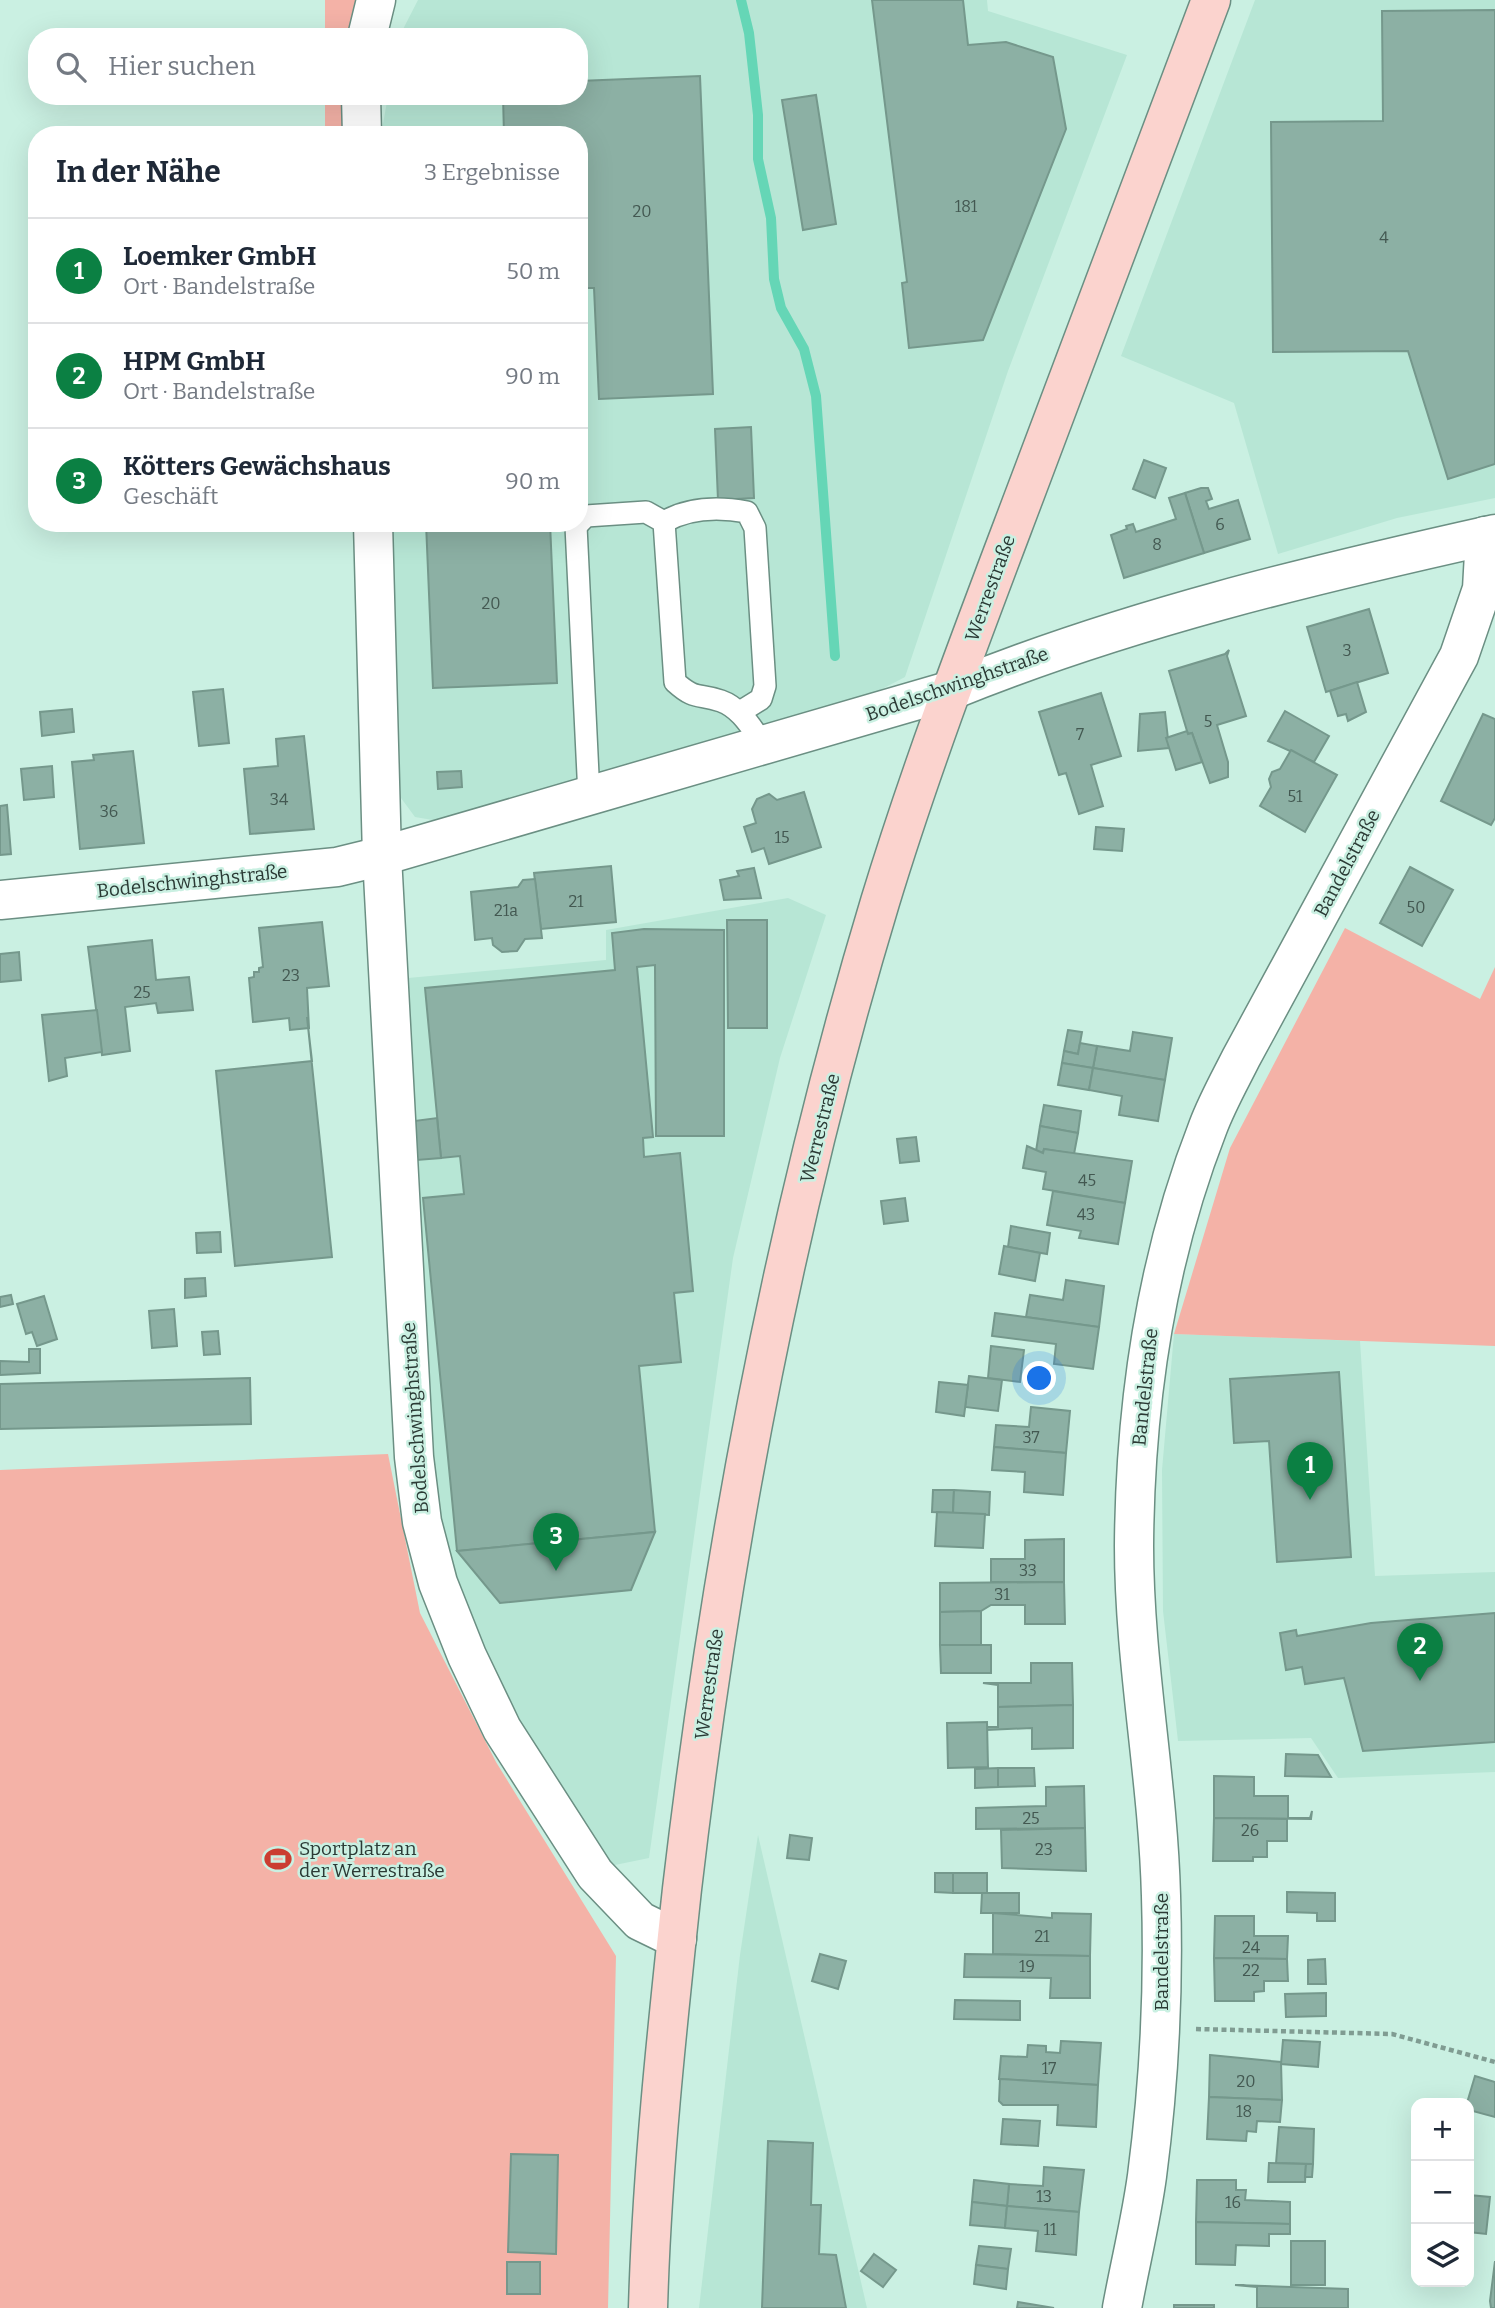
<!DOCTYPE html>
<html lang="de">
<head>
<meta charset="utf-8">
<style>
	:root { --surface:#fff; --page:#f6f6f7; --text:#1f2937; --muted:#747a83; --line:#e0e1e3; --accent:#0b8043 }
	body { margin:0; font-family:Bitter,serif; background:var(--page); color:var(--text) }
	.controls { position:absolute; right:21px; bottom:21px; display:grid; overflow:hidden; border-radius:14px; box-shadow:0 7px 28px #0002 }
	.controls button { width:63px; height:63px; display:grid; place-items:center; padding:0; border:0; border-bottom:2px solid var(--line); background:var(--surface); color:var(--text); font:35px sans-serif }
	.you { position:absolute; left:1040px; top:1379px; width:24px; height:24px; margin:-18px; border:5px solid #fff; border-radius:50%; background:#1a73e8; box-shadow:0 0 0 10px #1a73e833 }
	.badge { display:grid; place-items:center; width:46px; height:46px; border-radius:50%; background:var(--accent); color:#fff; font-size:23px; font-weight:700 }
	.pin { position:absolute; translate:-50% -58px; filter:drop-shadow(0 2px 4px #0008) }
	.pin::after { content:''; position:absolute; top:37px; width:24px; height:21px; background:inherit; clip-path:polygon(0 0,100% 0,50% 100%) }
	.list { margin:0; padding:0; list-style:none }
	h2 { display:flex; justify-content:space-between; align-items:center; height:91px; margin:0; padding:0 28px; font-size:30px }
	h2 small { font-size:23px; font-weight:400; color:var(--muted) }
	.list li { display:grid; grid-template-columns:46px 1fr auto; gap:21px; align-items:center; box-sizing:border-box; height:105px; padding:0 28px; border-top:2px solid var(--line) }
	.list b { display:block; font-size:26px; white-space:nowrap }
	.list p { margin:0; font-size:23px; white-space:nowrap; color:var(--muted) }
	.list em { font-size:23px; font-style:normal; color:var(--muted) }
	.icon { flex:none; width:38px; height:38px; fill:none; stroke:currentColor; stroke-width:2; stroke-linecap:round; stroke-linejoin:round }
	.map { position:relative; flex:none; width:1495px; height:2308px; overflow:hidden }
	.search { position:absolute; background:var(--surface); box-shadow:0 7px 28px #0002; left:28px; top:28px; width:560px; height:77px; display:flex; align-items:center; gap:18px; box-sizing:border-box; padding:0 24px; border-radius:28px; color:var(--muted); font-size:26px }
	.panel { position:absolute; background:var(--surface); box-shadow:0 7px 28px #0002; left:28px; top:126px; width:560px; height:406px; border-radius:28px }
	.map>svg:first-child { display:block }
	.built { fill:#b7e6d5 }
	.green { fill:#f4b2a7 }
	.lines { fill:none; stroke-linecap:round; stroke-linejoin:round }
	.stream { stroke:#65d6b6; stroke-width:10 }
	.building { fill:#8cb0a4; stroke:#75988c; stroke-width:2 }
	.lane-casing { stroke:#6b8f83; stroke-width:24 }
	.street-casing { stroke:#6b8f83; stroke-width:41 }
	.secondary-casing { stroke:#6b8f83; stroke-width:41 }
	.path { stroke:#809c92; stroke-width:4.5; stroke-dasharray:5 3.5; stroke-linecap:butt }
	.lane { stroke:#fff; stroke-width:21 }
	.street { stroke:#fff; stroke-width:38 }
	.secondary { stroke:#fbd3ce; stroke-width:38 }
	.labels { text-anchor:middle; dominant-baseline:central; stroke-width:5; stroke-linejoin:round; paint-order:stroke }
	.number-label { font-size:16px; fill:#435851 }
	.street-label { font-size:19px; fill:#2b3a35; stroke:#caf0e2 }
	.poi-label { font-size:19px; fill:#2b3a35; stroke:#caf0e2; text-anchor:start }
</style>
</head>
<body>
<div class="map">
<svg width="1495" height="2308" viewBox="0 0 1495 2308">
	<rect width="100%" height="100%" fill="#caf0e2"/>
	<g class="built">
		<path d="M418,0H987L988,11L1127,55L1008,371L905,677L857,702L462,825L415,817L387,779L389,523H579V135H381L388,96H579V37H399Z"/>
		<path d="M1255,0H1495V498L1397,518L1278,554L1234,403L1121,356Z"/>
		<path d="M788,898L826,915L780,1058L733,1258L649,1858L610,1866L503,1711L447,1569L430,1455L397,979L606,960V930Z"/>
		<path d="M1174,1334L1360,1341L1375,1576L1495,1572V1772L1338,1778L1311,1738L1178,1741L1163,1611L1162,1470Z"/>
		<path d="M758,1835L867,2308H699L740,1955Z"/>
	</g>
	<g class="green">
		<rect x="325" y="0" width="57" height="37"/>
		<rect x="325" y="96" width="56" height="39"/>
		<path d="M1345,928L1480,999L1495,967V1346L1174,1334L1230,1148Z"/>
		<path d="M388,1454L420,1613L496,1762L616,1956L608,2308H0V1470Z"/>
	</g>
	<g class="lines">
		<path class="stream" d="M741,0L749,33L758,115V159L771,218L774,279L781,308L804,349L816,396L835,656"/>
	</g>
	<g class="building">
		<path d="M872,0H963L968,45L1006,42L1053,57L1066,129L983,340L909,348L902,283L907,282Z"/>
		<path d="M1495,10V464L1448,479L1408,351L1273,352L1271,122L1383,121L1382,11Z"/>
		<path d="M700,76L713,394L599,399L594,288H579V135H504L503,96H579V81Z"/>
		<path d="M816,95L836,224L803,230L782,100Z"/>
		<path d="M751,427L754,498L718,500L715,429Z"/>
		<path d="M1144,460L1166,468L1155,498L1133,489Z"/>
		<path d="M1201,488H1208L1212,499L1206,501L1209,509L1238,500L1250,539L1204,553L1185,493Z"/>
		<path d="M1185,493L1204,553L1124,578L1111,535L1127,529L1126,526L1133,524L1136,532L1176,519L1169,498Z"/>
		<path d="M426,523H550L557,683L433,688Z"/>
		<path d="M1369,609L1388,673L1326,692L1307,627Z"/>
		<path d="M1229,650L1227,656L1246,716L1217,725L1228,762V777L1210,783L1192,733L1188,734L1187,731L1169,671L1225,654Z"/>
		<path d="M1357,682L1366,712L1348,721L1346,714L1338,716L1330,691Z"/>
		<path d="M223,689L229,743L199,746L193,692Z"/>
		<path d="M1101,693L1121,756L1091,765L1103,806L1079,814L1066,773L1059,775L1039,712Z"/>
		<path d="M72,709L74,732L42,736L40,712Z"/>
		<path d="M1285,711L1329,736L1314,762L1268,741Z"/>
		<path d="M1165,712L1169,748L1138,751L1140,714Z"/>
		<path d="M1483,714L1495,719V818L1491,825L1441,801Z"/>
		<path d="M1187,731L1188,734L1192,733L1202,762L1176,770L1166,738Z"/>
		<path d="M304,736L314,829L250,834L244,769L278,766L276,739Z"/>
		<path d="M1291,750L1337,775L1305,832L1260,806L1271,787L1269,779L1272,772L1280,769Z"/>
		<path d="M133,751L144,843L80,849L72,762L94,760L93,755Z"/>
		<path d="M52,766L54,797L24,800L21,769Z"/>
		<path d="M461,771L462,787L438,789L437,772Z"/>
		<path d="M804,792L821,847L769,864L764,848L752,852L744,827L756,823L752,809L757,799L769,794L777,800Z"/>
		<path d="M7,805L11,854L0,855V806Z"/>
		<path d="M1096,827L1124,829L1122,851L1094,849Z"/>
		<path d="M611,866L616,922L541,929L534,873Z"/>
		<path d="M1410,867L1453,890L1422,946L1380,923Z"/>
		<path d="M754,868L761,898L724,900L720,880L739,876L737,871Z"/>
		<path d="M535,879L542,938L525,939L517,951L502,952L493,945L492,938L475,940L471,892L518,887L523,880Z"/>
		<path d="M727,920H767V1028H728Z"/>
		<path d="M322,922L329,986L307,988L309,1028L290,1030L289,1018L253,1022L249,978L254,977V972H259V968L263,967L259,928Z"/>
		<path d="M644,929L724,930V1136H656L655,965L637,967L653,1137L643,1138L644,1157L680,1153L693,1291L674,1293L681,1362L639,1366L655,1532L457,1551L423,1198L464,1194L460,1156L441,1158L425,988L615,970L612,933Z"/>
		<path d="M152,940L156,980L189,977L193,1010L158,1013L156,1003L125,1007L130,1051L102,1055L88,947Z"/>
		<path d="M19,952L21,980L0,982V954Z"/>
		<path d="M97,1010L102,1052L65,1058L67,1076L49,1081L42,1015Z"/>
		<path d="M307,1017L332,1257L235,1266L216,1071L312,1061Z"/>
		<path d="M1068,1030L1082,1032L1078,1054L1064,1051Z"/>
		<path d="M1133,1032L1172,1038L1165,1080L1093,1068L1097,1046L1130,1051Z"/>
		<path d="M1080,1043L1097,1046L1093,1068L1062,1063L1064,1051L1078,1054Z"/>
		<path d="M1062,1063L1093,1068L1089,1090L1058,1085Z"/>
		<path d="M1093,1068L1165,1080L1158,1121L1119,1115L1122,1096L1089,1090Z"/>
		<path d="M1044,1105L1081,1111L1078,1133L1040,1126Z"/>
		<path d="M437,1118L441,1158L417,1160L414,1121Z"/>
		<path d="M1040,1126L1078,1133L1074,1154L1044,1149L1043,1153L1036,1151Z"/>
		<path d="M916,1137L919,1161L900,1163L897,1139Z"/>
		<path d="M1027,1146L1043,1153L1044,1149L1132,1161L1125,1203L1043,1189L1046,1172L1023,1168Z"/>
		<path d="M1053,1191L1125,1203L1118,1244L1079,1238L1081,1231L1047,1225Z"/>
		<path d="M905,1198L908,1221L884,1224L881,1201Z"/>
		<path d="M1011,1226L1050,1233L1047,1254L1008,1247Z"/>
		<path d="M220,1232L221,1252L197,1253L196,1233Z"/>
		<path d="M1004,1246L1040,1253L1035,1281L999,1274Z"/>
		<path d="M205,1278L206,1296L185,1298V1279Z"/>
		<path d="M1066,1280L1104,1286L1099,1327L1026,1317L1030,1295L1063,1300Z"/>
		<path d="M11,1295L13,1304L0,1307V1297Z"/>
		<path d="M44,1296L57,1339L37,1346L32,1332L26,1334L17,1304Z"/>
		<path d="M174,1309L177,1346L152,1348L149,1311Z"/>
		<path d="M995,1313L1099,1327L1093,1369L1054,1364L1056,1344L992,1336Z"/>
		<path d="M218,1331L220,1354L204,1355L202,1332Z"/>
		<path d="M991,1346L1024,1350L1020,1382L988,1378Z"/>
		<path d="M29,1349H40V1373L0,1375V1361L29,1362Z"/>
		<path d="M1339,1372L1351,1557L1277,1562L1269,1441L1234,1443L1230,1379Z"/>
		<path d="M969,1376L1002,1380L998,1411L965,1407Z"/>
		<path d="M250,1378L251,1424L0,1429V1384Z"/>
		<path d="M939,1382L968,1385L964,1416L936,1412Z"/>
		<path d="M1031,1407L1070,1411L1066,1453L994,1447L996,1425L1029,1427Z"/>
		<path d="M994,1447L1066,1453L1063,1495L1024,1492L1025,1472L992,1470Z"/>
		<path d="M933,1490H954L953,1513L932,1512Z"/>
		<path d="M954,1490L990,1492L989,1515L953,1513Z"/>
		<path d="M937,1512L985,1514L983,1548L935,1546Z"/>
		<path d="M655,1532L631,1590L500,1603L457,1551Z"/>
		<path d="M1064,1539V1582H991V1559H1025V1540Z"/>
		<path d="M1064,1582L1065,1624H1025V1605H991L981,1611L940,1612V1583Z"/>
		<path d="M981,1611V1645H940V1612Z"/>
		<path d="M1495,1613V1742L1363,1751L1344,1678L1305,1684L1302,1667L1286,1670L1280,1633L1296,1630L1297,1636L1371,1623Z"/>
		<path d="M940,1645H991V1673H941Z"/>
		<path d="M1031,1663H1072L1073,1705L998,1707V1685L983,1683H1031Z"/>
		<path d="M1073,1705V1748L1032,1749V1728L987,1730V1727H998V1707Z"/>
		<path d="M987,1722L988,1767L948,1768L947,1723Z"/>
		<path d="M1286,1754L1318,1755L1331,1777L1285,1776Z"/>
		<path d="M998,1768H1034L1035,1786L998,1787Z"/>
		<path d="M998,1768V1787L975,1788V1769Z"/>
		<path d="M1214,1776L1254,1777V1796H1288V1818H1310L1312,1811L1311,1819L1214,1818Z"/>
		<path d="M1084,1786L1085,1828L976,1829V1808L1046,1806V1787Z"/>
		<path d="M1214,1818L1287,1819V1841H1267V1857H1253V1861H1213Z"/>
		<path d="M1085,1828L1086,1871L1002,1868L1001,1830Z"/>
		<path d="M790,1835L812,1838L809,1860L787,1858Z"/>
		<path d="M935,1873H953V1893L935,1892Z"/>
		<rect x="953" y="1873" width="34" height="20"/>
		<path d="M1287,1892L1335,1893V1921H1317V1913L1287,1912Z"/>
		<path d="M982,1893H1019V1913H981Z"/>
		<path d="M993,1913L1052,1918V1913L1091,1914L1090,1956L993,1954Z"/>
		<path d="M1215,1916H1254V1936H1288L1287,1959L1214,1958Z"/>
		<path d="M820,1954L846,1961L838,1989L812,1981Z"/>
		<path d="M965,1954L1090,1956V1998H1050L1051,1978L964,1977Z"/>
		<path d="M1214,1958L1287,1959L1288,1981H1264V1991L1254,1992V2001H1215Z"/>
		<path d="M1325,1959L1326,1984H1308V1960Z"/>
		<path d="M1326,1993V2016L1286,2017L1285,1994Z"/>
		<path d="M955,2000L1020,2001V2020L954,2019Z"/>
		<path d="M1283,2040L1320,2042L1318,2067L1281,2064Z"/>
		<path d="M1061,2041L1101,2043L1098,2085L999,2079L1001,2056L1027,2057L1028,2045L1046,2046V2052L1060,2053Z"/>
		<path d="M1210,2055L1281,2062L1282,2100L1209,2097Z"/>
		<path d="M1475,2076L1495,2082V2117L1469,2110L1467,2103Z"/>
		<path d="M1000,2079L1098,2085L1096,2127L1057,2125L1058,2105H1003L999,2101Z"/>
		<path d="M1209,2097L1282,2100L1280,2122L1257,2121L1256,2132L1247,2131L1246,2141L1207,2139Z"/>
		<path d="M1003,2119L1040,2121L1038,2146L1001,2144Z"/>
		<path d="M1279,2127L1314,2129L1313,2164L1276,2163Z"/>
		<path d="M768,2141L813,2143L811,2205H821L819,2254L836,2255L846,2308H762Z"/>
		<path d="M511,2154L558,2155L556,2254L508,2252Z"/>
		<path d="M1269,2163L1306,2164L1305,2182H1268Z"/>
		<path d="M1306,2164H1313L1312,2177H1305Z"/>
		<path d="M1044,2167L1084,2170L1079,2212L1007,2206L1009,2184L1043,2186Z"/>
		<path d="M974,2180L1009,2184L1007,2206L972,2202Z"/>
		<path d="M1197,2180H1236V2190H1246L1245,2200L1290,2202V2224L1196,2222Z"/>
		<path d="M1469,2195L1490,2197L1486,2234L1469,2232Z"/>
		<path d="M972,2202L1007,2206L1005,2228L970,2225Z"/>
		<path d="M1007,2206L1079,2212L1076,2255L1036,2251L1038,2231L1005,2228Z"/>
		<path d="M1196,2222L1290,2224V2234H1269V2246L1236,2245L1235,2265L1196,2264Z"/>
		<rect x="1291" y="2241" width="34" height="44"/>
		<path d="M979,2246L1011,2249L1008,2269L976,2265Z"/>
		<path d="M874,2254L896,2270L883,2287L861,2271Z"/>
		<path d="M1495,2261V2308H1491L1490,2301Z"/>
		<rect x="507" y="2262" width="33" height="32"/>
		<path d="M976,2265L1008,2269L1006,2289L974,2284Z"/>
		<path d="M1235,2285L1348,2289V2308H1257V2287Z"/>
		<path d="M1018,2302L1054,2308H1017Z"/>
		<rect x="1174" y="2305" width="40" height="3"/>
	</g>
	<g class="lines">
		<g class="lane-casing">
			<g id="lane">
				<path d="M664,522C688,508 719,507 747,512L755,528L765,686L761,699L740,712"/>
				<path d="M579,523L586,516L646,512L664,522L675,682C696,701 698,693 721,701C741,708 752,729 764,745"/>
				<path d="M579,523L576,526L589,796"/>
			</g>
		</g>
		<g class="street-casing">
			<g id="street">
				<path d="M367,37L376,0"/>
				<path d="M361,96L362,135"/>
				<path d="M373,523L382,856L414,1457L422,1522L438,1583L467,1656L502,1729L595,1874L640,1921L677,1939"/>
				<path d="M0,900L337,867L382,856L952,690C1127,619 1311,575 1495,534"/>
				<path d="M1122,2308C1130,2264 1141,2220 1147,2176C1159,2084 1164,1989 1161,1896C1158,1779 1134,1663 1134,1546C1135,1403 1156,1260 1208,1127C1217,1103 1230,1080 1241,1058L1459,656L1482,589L1485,536"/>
			</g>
		</g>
		<g class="secondary-casing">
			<path id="secondary" d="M648,2308C652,2168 667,2029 682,1889C721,1556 783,1223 880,902C922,764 974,629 1025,494C1087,330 1149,165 1211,0"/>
		</g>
		<path class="path" d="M1196,2029L1392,2034L1495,2062"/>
		<use href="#lane" class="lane"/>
		<use href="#street" class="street"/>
		<use href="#secondary" class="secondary"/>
	</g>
	<defs>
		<g id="stadium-bare" transform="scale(2.1)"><path d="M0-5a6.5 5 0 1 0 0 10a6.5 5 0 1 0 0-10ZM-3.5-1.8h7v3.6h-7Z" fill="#cb3d31" stroke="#caf0e2" stroke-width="2.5" paint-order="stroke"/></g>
	</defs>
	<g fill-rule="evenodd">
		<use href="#stadium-bare" x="278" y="1859"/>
	</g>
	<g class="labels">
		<g class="number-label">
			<text x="966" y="206">181</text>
			<text x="642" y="211">20</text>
			<text x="1384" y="237">4</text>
			<text x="1220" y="524">6</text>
			<text x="1157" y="544">8</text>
			<text x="491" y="603">20</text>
			<text x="1347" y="650">3</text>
			<text x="1208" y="721">5</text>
			<text x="1080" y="734">7</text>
			<text x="1295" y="796">51</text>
			<text x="279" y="799">34</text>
			<text x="109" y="811">36</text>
			<text x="782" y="837">15</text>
			<text x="576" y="901">21</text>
			<text x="1416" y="907">50</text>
			<text x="506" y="910">21a</text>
			<text x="291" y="975">23</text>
			<text x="142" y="992">25</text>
			<text x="1087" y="1180">45</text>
			<text x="1086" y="1214">43</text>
			<text x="1031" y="1437">37</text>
			<text x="1028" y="1570">33</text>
			<text x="1002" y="1594">31</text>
			<text x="1031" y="1818">25</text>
			<text x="1250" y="1830">26</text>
			<text x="1044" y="1849">23</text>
			<text x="1042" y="1936">21</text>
			<text x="1251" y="1947">24</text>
			<text x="1027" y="1966">19</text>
			<text x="1251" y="1970">22</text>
			<text x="1049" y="2068">17</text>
			<text x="1246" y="2081">20</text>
			<text x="1244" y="2111">18</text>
			<text x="1044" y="2196">13</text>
			<text x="1233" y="2202">16</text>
			<text x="1050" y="2229">11</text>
		</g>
		<g class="street-label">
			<text transform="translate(990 588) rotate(-70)">Werrestraße</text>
			<text transform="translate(957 684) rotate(-19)">Bodelschwinghstraße</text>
			<text transform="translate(1347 863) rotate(-62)">Bandelstraße</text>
			<text transform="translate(192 881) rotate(-6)">Bodelschwinghstraße</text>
			<text transform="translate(820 1128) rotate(-76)">Werrestraße</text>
			<text transform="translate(1145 1387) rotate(-84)">Bandelstraße</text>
			<text transform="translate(415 1418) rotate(-94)">Bodelschwinghstraße</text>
			<text transform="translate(709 1684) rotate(-82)">Werrestraße</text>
			<text transform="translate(1161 1952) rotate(-90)">Bandelstraße</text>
		</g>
		<g class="poi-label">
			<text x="299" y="1848">Sportplatz an<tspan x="299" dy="22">der Werrestraße</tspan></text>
		</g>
	</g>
</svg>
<div class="controls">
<button>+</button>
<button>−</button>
<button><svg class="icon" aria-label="layers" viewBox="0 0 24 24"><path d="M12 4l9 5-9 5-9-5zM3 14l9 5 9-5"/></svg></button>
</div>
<div class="you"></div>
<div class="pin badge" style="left:1310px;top:1500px">1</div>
<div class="pin badge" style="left:1420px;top:1681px">2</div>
<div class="pin badge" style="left:556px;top:1571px">3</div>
<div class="search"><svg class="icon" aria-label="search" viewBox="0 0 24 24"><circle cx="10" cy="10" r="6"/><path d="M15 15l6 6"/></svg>Hier suchen</div>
<section class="panel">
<h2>In der Nähe<small>3 Ergebnisse</small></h2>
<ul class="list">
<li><span class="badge">1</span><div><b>Loemker GmbH</b><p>Ort · Bandelstraße</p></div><em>50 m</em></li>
<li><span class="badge">2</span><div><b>HPM GmbH</b><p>Ort · Bandelstraße</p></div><em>90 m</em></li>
<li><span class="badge">3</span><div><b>Kötters Gewächshaus</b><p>Geschäft</p></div><em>90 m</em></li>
</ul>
</section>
</div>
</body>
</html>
